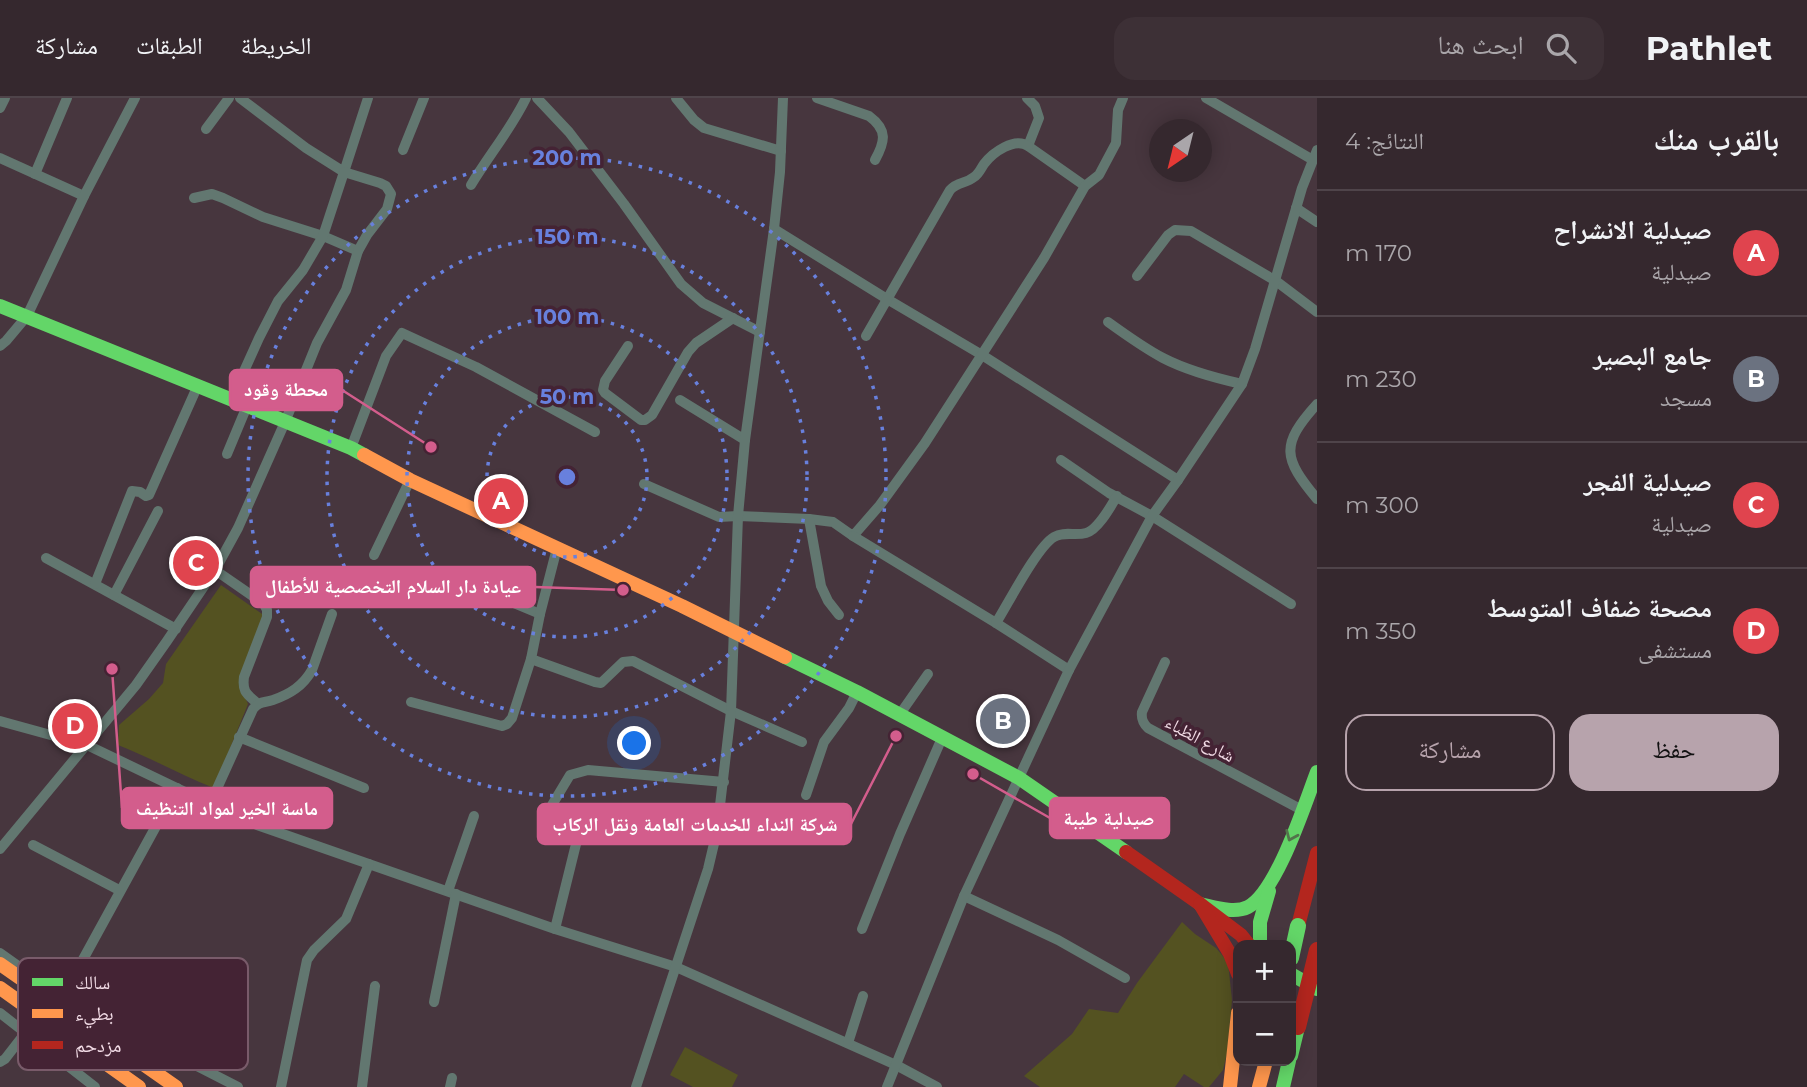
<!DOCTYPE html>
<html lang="ar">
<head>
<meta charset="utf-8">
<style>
	:root { --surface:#35282e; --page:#3d3036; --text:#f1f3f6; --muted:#aaa6aa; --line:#4f444a; --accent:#b7a3ac }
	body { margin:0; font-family:Montserrat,"Noto Naskh Arabic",sans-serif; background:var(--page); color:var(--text); direction:rtl }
	.controls { position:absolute; right:21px; bottom:21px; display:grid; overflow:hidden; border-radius:14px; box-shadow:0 4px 18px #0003 }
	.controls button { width:63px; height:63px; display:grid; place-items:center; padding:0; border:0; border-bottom:2px solid var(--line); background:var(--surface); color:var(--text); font:35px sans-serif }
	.compass { position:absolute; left:1149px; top:21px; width:63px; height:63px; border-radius:50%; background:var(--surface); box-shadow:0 4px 18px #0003; rotate:215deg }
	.you { position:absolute; left:635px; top:646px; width:24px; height:24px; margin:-18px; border:5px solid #fff; border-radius:50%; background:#1a73e8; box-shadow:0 0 0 10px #1a73e833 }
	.badge { display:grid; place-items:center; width:46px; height:46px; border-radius:50%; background:var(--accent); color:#fff; font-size:23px; font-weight:700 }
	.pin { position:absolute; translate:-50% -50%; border:4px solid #fff; box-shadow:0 2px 7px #0006 }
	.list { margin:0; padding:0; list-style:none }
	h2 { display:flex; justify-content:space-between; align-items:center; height:91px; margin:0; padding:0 28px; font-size:30px }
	h2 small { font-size:23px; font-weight:400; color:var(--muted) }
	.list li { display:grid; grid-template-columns:46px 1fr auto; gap:21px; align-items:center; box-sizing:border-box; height:126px; padding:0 28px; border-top:2px solid var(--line) }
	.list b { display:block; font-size:26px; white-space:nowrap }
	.list p { margin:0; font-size:23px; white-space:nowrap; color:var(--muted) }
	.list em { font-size:23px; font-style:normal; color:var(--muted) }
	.actions { display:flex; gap:14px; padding:21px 28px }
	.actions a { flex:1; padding:16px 0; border:2px solid var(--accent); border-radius:21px; text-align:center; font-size:24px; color:var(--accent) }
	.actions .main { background:var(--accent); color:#111 }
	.icon { flex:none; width:38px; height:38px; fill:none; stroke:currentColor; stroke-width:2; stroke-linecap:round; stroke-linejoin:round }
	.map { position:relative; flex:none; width:1317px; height:989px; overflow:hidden; direction:ltr }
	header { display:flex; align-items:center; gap:42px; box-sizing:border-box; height:98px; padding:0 35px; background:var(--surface); border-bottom:2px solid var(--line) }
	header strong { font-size:33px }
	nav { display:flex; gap:38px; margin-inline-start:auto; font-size:24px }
	.search { width:490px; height:63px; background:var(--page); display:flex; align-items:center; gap:18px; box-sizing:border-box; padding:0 24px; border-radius:21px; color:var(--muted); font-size:26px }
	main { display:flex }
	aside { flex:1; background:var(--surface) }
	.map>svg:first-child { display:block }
	.green { fill:#545221 }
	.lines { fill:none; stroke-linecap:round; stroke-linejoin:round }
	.street { stroke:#627770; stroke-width:10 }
	.fast { stroke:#63d668; stroke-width:14 }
	.slow { stroke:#ff974d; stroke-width:14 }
	.jam { stroke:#b3261e; stroke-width:14 }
	.fast-bridge { stroke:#63d668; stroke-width:16 }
	.jam-bridge { stroke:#b3261e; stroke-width:16 }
	.oneway { stroke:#52744b }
	.ring { fill:none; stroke:#6880dd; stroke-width:3.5; stroke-dasharray:3.5 7 }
	.labels { text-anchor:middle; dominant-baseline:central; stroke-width:7; stroke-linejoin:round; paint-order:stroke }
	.street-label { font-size:18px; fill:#f3dde7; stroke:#442334 }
	.key { fill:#442334; stroke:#795b6a; stroke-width:2 }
	.key-label { font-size:19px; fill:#f3dde7 }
	.centre { fill:#6880dd; stroke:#442334; stroke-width:3.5 }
	.ring-label { font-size:21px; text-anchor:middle; font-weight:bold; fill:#6880dd; stroke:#442334; stroke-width:7; stroke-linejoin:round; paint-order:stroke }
	.leader { fill:none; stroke:#d35d8c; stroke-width:2.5 }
	.callout-dot { fill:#d35d8c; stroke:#442334; stroke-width:2.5 }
	.callout { fill:#d35d8c; stroke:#d35d8c; stroke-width:2.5 }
	.callout-label { font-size:19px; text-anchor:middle; font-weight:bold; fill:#fff }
</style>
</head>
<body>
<header>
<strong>Pathlet</strong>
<div class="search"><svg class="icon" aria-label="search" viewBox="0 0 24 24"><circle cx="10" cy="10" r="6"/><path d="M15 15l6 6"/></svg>ابحث هنا</div>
<nav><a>الخريطة</a><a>الطبقات</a><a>مشاركة</a></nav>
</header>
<main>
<aside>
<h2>بالقرب منك<small>النتائج: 4</small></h2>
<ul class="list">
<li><span class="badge" style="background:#e0444e">A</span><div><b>صيدلية الانشراح</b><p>صيدلية</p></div><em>170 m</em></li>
<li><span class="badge" style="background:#6b7280">B</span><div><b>جامع البصير</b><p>مسجد</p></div><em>230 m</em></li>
<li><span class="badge" style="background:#e0444e">C</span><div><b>صيدلية الفجر</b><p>صيدلية</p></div><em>300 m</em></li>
<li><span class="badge" style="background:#e0444e">D</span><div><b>مصحة ضفاف المتوسط</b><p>مستشفى</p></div><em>350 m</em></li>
</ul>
<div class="actions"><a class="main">حفظ</a><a>مشاركة</a></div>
</aside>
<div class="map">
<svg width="1317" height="989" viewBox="0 0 1317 989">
	<rect width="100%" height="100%" fill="#47363e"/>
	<g class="green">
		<path d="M221,487L265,518L240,588L248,606L214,690C181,677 151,660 118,647L119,627L149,601L163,585L166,566Z"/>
		<path d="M1182,824L1195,836L1216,850L1228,864L1232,902L1227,955L1223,972L1209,989H1204L1184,976L1175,989H1040L1024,978L1072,936L1089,911L1118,915L1137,885Z"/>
		<path d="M685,949L738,977L732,989H693L670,977Z"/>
	</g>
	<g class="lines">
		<g class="street">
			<path d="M240,0L306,50L344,74L368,0"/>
			<path d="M537,0L569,34L624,106L681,186L703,205L760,234"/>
			<path d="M676,0L694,22L704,30L781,53"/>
			<path d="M817,0L869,18C888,32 885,44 875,62"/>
			<path d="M1027,0L1035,8L1039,20L1028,48L1085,88"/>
			<path d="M1206,0L1313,62"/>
			<path d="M0,10L5,0"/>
			<path d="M206,31L229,0"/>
			<path d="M403,52L424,0"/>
			<path d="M0,60L84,98"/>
			<path d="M35,76L67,0"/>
			<path d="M471,87C489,57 511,31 526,0"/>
			<path d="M194,100L212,96L223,100L263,119L323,138L358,153"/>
			<path d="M1296,110L1317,124"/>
			<path d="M774,131L887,201L982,257L1178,382"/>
			<path d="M1137,178L1168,137L1175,132L1191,133L1276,183L1317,214"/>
			<path d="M1108,224C1126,237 1144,250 1163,260C1188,273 1215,280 1242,286"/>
			<path d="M866,238L950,92C958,83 966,86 974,79C979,76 981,70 984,66C993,54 1015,39 1028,48"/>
			<path d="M0,248L6,243L27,218L84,98L135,0"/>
			<path d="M628,248L605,283L603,292L605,295L641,322H645L652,317L688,254L696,245L733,220"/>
			<path d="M680,302L745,342"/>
			<path d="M1317,306C1280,347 1283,360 1317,401"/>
			<path d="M351,350L386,258L402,235L476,269L595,334"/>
			<path d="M227,356L247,308"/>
			<path d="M1061,362L1109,395L1152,418L1291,506"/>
			<path d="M644,386L719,419L738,418L809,421L833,424L853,438L880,407L925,345L1044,160L1085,88L1099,77L1116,45L1118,12L1123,0"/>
			<path d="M809,421L821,488L828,503L839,517"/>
			<path d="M853,438L996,525L1069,572"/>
			<path d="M374,457L410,382"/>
			<path d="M46,460L176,531"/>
			<path d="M215,472L264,506L267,512V519L244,579C242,594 247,596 257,605"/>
			<path d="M452,479L540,516"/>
			<path d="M95,486L132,393L140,394L146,398L149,397L198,287"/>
			<path d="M114,497L158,413"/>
			<path d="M996,525C1008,506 1037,449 1054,439C1064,433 1075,438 1086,435C1098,432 1111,408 1117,398"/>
			<path d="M531,561L595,584L601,585L623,564L633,563L731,613L802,644"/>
			<path d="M1165,564L1142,614C1141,621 1143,625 1148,630L1302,712"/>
			<path d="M411,604L502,628L507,626L512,620L531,561L540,516L557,450"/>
			<path d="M900,616L928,576"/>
			<path d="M0,623L87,647L210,706L257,727L555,831L676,869L896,967L937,989"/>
			<path d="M239,639L364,690"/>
			<path d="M806,697L824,644L849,610L857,594"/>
			<path d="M210,706L253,611C259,603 264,605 273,602C290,596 303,588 312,572L332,516"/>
			<path d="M33,747L119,792"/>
			<path d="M0,751L136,587L167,543L215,472L238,430L285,324L317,245L346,192L358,153L367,137L387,111L391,96L386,88L380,85L344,74L323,138L303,172L278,203L259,240L231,302"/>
			<path d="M448,793L474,718"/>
			<path d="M964,798L1058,842L1125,880"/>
			<path d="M555,831L579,734L578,728L552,714V707L570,677L588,672L724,684"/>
			<path d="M862,831L900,736L942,640"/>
			<path d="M0,855L38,882L160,949L238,989"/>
			<path d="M64,896L177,690"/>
			<path d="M434,904L456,796"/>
			<path d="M0,915L95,989"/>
			<path d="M848,945L863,898"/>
			<path d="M0,964L5,961L26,934"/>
			<path d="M281,989L307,862L314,852L346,821L369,766"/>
			<path d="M362,989L375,888"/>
			<path d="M450,989L452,980"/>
			<path d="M636,989L708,771L717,733L731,613L738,418L745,342L774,131L780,74L783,0"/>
			<path d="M887,989L964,798L1069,572L1152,418L1178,382L1242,286L1255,251L1302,90L1317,52"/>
		</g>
		<g class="fast">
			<path d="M0,208L351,350L364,357"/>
			<path d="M785,559L857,594L1019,680L1126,754"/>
			<path d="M1200,806C1214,809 1234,816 1248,809C1277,794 1305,705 1317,674"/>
			<path d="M1260,847V824L1269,793"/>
			<path d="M1291,876L1317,891"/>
			<path d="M1291,958L1298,929"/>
			<path d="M1283,989L1289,963"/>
		</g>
		<g class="slow">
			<path d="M364,357L410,382L682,508L785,559"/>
			<path d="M0,866L176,989"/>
			<path d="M0,890L139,989"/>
			<path d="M1230,989L1238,915"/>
			<path d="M1259,989L1266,963"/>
		</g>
		<g class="jam">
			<path d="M1126,754L1200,806L1241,837L1249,847"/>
			<path d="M1200,806L1230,856L1238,876"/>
			<path d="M1298,828L1317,755"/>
		</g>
		<path class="fast-bridge" d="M1291,860L1298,828"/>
		<path class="jam-bridge" d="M1298,929L1317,852"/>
	</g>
	<defs><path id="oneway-chevron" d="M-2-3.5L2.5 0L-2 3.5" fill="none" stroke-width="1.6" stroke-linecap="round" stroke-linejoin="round" transform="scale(1.75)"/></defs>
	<use class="oneway" href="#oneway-chevron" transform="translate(1291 738) rotate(113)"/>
	<g class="ring">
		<circle cx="567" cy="379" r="80"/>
		<circle cx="567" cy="379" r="160"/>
		<circle cx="567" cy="379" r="240"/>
		<circle cx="567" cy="379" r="319"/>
	</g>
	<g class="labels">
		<g class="street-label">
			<text transform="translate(1200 641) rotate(29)">شارع الظباء</text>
		</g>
	</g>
	<rect x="18" y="860" width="230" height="112" rx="10" class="key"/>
	<rect x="32" y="880" width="31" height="8" fill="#63d668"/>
	<rect x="32" y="911" width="31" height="9" fill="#ff974d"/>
	<rect x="32" y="943" width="31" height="8" fill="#b3261e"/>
	<g class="key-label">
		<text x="75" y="891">سالك</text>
		<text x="75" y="922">بطيء</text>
		<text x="75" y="954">مزدحم</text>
	</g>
	<circle cx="567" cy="379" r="10" class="centre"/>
	<g class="ring-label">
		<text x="567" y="67">200 m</text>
		<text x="567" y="146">150 m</text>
		<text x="567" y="226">100 m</text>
		<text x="567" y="306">50 m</text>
	</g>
	<path class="leader" d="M431 349L342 292M623 492L535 489M112 571L122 710M973 676L1050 720M896 638L851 726"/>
	<g class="callout-dot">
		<circle cx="431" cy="349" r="7"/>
		<circle cx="623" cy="492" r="7"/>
		<circle cx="112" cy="571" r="7"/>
		<circle cx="973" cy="676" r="7"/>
		<circle cx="896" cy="638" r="7"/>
	</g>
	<g class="callout">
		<rect x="230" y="272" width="112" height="40" rx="7"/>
		<rect x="251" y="469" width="284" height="40" rx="7"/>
		<rect x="122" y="690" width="210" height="40" rx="7"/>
		<rect x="1050" y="700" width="119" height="40" rx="7"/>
		<rect x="538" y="706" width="313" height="40" rx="7"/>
	</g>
	<g class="callout-label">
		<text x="286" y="298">محطة وقود</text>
		<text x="393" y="495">عيادة دار السلام التخصصية للأطفال</text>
		<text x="227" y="717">ماسة الخير لمواد التنظيف</text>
		<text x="1109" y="727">صيدلية طيبة</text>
		<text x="695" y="733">شركة النداء للخدمات العامة ونقل الركاب</text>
	</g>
</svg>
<div class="controls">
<button>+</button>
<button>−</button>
</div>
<svg class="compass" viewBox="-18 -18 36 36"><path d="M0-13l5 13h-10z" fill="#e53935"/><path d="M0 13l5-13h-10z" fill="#aaa6aa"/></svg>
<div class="you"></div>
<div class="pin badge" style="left:501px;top:403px;background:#e0444e">A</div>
<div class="pin badge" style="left:1003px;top:623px;background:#6b7280">B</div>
<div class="pin badge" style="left:196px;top:465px;background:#e0444e">C</div>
<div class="pin badge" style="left:75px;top:628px;background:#e0444e">D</div>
</div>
</main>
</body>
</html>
